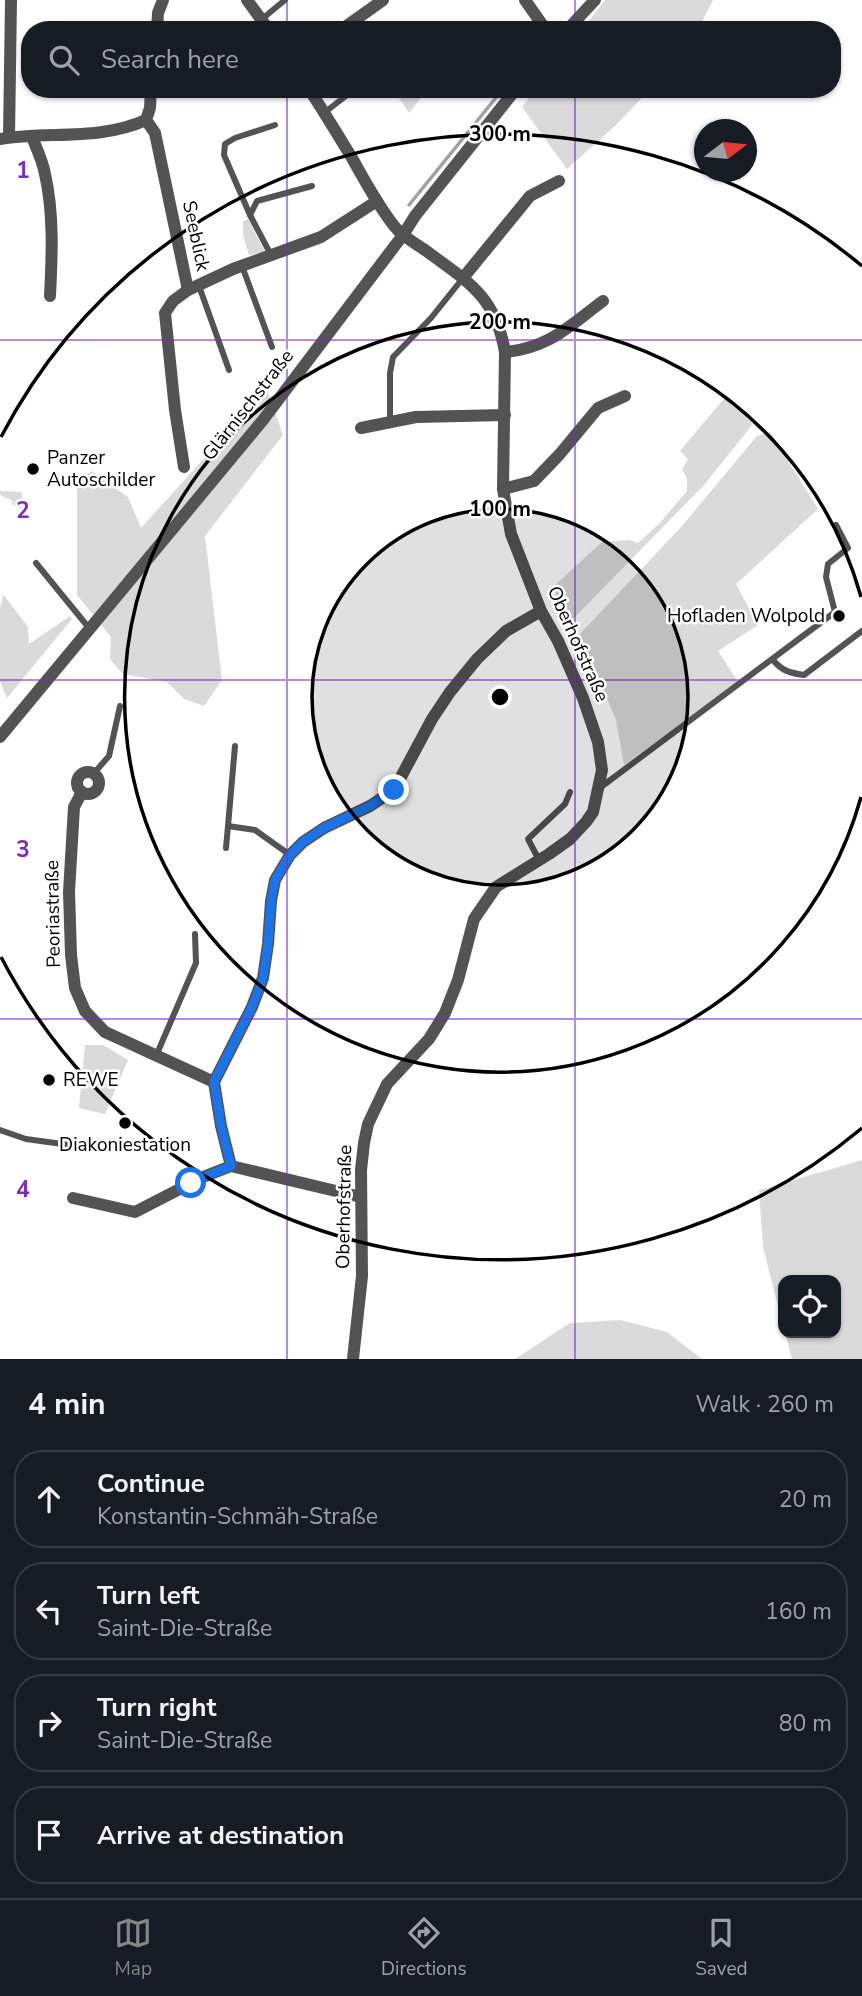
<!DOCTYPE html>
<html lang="en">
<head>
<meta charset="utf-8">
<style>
	:root { --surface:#171b24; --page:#242831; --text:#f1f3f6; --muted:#9ea1a6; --line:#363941; --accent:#858687 }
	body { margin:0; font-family:"Nunito Sans",sans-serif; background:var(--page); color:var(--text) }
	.controls { position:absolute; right:21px; bottom:21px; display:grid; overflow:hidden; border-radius:14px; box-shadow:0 2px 5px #0004 }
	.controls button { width:63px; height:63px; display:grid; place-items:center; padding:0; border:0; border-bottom:2px solid var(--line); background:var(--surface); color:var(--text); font:35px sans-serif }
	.compass { position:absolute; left:694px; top:119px; width:63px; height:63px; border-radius:50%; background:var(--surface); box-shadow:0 2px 5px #0004; rotate:74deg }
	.stop { position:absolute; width:21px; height:21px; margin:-16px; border:5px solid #1a73e8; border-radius:50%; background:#fff }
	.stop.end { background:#1a73e8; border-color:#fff; box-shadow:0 2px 7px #0008 }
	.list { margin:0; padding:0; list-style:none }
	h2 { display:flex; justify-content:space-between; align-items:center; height:91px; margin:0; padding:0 28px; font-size:30px }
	h2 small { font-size:23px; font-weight:400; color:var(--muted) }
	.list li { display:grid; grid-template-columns:46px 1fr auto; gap:21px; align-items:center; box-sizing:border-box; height:98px; margin:0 14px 14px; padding:0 14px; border:2px solid var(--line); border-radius:28px }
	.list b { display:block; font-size:26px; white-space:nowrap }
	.list p { margin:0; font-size:23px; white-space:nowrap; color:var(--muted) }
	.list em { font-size:23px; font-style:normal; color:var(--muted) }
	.icon { flex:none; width:38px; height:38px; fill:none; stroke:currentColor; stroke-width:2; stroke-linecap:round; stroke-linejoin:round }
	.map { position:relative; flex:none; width:862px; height:1359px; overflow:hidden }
	.search { position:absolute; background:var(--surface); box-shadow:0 2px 5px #0004; left:21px; right:21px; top:21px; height:77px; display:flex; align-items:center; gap:18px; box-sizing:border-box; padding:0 24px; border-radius:28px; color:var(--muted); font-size:26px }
	.sheet { height:539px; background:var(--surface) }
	nav { display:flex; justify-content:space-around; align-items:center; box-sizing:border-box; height:98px; border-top:2px solid var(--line); background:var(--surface); font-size:19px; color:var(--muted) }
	nav a { display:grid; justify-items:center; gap:4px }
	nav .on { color:var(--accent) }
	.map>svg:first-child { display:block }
	.green { fill:#dadada }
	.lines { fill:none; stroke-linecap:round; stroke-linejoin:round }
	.stream { stroke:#a1a1a1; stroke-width:3.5 }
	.lane { stroke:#535353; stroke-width:6 }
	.street { stroke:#535353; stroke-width:12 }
	.route { stroke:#1a73e8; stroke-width:9 }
	.grid { fill:none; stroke:#7b2cbf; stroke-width:2; stroke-opacity:0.55 }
	.ring { fill:none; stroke:#000; stroke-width:3.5 }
	.poi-dot { fill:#000; stroke:#fff; stroke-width:2.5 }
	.labels { text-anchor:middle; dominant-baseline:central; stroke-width:5; stroke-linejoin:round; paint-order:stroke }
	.street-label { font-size:19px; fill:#000; stroke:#fff }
	.poi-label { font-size:19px; fill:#000; stroke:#fff; text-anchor:start }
	.grid-label { font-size:23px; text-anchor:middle; font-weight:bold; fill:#7b2cbf; stroke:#fff; stroke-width:5; stroke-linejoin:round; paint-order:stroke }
	.centre { fill:#000; stroke:#fff; stroke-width:3.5 }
	.ring-label { font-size:21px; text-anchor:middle; font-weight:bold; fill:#000; stroke:#fff; stroke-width:5; stroke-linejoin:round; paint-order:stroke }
</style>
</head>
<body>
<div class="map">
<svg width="862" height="1359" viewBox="0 0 862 1359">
	<rect width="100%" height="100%" fill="#fff"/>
	<g class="green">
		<path d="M605,0H713L698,30H582Z"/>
		<path d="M393,89H428L409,113Z"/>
		<path d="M536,89H650L616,125L567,169L522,107Z"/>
		<path d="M248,219L265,252L249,255L243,235V221Z"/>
		<path d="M267,389L283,435L205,536L222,680L204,706L184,699L167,682L123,674L110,659L111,637L77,595V483L92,471L128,497L141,528Z"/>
		<path d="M727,395L753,424L704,485L569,623L553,587L602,542L629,540L638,543L659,524L687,491V478L682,470L688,459L680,451Z"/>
		<path d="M770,432L818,509L736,584L758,625L718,651L738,682L624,765L616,720L580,634L682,526L757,436Z"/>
		<path d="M0,491L22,492V510L12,504L13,501L0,495Z"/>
		<path d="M3,594L28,627L29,644L70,616L72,619L7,698L0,681V609Z"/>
		<path d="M85,1045H103L128,1060L105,1114L79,1108Z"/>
		<path d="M862,1160V1359H792L785,1333H836V1280H783V1326L763,1247L759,1190Z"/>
		<path d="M620,1320L667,1332L702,1359H515L570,1323Z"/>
	</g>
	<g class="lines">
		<path class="stream" d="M409,205L503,89"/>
		<g class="lane">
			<path d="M262,19L285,0"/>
			<path d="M324,113L347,95"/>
			<path d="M250,215L257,201L312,186"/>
			<path d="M271,255L250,215L224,155L225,144L235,138L275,125"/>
			<path d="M242,266L272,347"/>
			<path d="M199,286L229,370"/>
			<path d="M390,423V373L393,357L431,318L463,278"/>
			<path d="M36,563L89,628"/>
			<path d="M773,660C782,671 790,673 804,675L862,631"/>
			<path d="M94,773L109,756L120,706"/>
			<path d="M601,787L835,612L826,577L828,564L848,548L836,525"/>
			<path d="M228,826L235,746"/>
			<path d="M226,848L228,826L255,830L290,855"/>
			<path d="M539,860L528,839L565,804L570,792"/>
			<path d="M156,1056L196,963L195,934"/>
			<path d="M0,1130L26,1139L77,1146"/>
		</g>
		<g class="street">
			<path d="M247,0L269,30"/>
			<path d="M525,0L546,30"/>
			<path d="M157,30L158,13L163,0"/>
			<path d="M341,30L383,0"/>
			<path d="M567,30L595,0"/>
			<path d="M151,89L150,108L146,120L155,133L188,290"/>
			<path d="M309,89C324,112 338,135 352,158C365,181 378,206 395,227C403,237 415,243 425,250C468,282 495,295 505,352L503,489L511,534L541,611L558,641L583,698L598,742L602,770L593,812L586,822L570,839L549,854L496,887L474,919L458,980L445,1013L429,1039L387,1084L368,1124L364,1143L361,1170L362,1276L353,1359"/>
			<path d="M9,137L11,0"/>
			<path d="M32,137C37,149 43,162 45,174C54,214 52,255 50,296"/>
			<path d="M0,139C50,131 99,141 146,120"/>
			<path d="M463,278L530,196L559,181"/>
			<path d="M505,352C549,348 569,326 603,301"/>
			<path d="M361,428L416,417L505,415"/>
			<path d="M184,467L175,410L165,313L173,301L188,290L233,269L321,237L377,201"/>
			<path d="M503,489L534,481L559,455L598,408L625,396"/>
			<path d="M0,737L263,420L403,235L415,216L516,89"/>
			<circle cx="88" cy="783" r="11"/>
			<path d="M82,792L74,807L69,892L71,955L75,988L85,1011L105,1032L214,1082"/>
			<path d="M231,1166L221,1126L214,1082L252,1007L263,978L268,944L271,901L275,880L290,855L303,842L324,828L370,806L394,790L432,719L450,692L477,659L506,631L541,611"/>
			<path d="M73,1198L135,1212L203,1177L231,1166L361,1197"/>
		</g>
	</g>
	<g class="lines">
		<path class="route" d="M191,1183L231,1166L221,1126L214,1082L252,1007L263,978L268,944L271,901L275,880L290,855L303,842L324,828L370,806L394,790"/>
	</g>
	<path class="grid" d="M287,0V30M575,0V30M287,89V1359M575,89V1359M0,340H862M0,680H862M0,1019H862"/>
	<circle cx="500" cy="697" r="188" fill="#000" fill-opacity=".12"/>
	<g class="ring">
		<circle cx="500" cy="697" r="188"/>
		<path d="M861 797A375 375 0 1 1 861 597"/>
		<path d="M862 1128A563 563 0 0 1 1 957M1 437A563 563 0 0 1 862 266"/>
	</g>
	<g class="poi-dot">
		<circle cx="33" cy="469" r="7"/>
		<circle cx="839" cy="616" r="7"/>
		<circle cx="49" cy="1080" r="7"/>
		<circle cx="125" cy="1123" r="7"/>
	</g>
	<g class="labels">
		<g class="street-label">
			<text transform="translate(196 236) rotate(78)">Seeblick</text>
			<text transform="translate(248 405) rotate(-52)">Glärnischstraße</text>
			<text transform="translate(578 644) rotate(66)">Oberhofstraße</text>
			<text transform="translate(53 914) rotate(-91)">Peoriastraße</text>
			<text transform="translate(344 1207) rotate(-89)">Oberhofstraße</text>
		</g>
		<g class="poi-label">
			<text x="47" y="458">Panzer<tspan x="47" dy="22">Autoschilder</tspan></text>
			<text x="825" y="616" text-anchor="end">Hofladen Wolpold</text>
			<text x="63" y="1080">REWE</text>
			<text x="125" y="1145" text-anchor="middle">Diakoniestation</text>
		</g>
	</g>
	<g class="grid-label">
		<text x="23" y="178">1</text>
		<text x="23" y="518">2</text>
		<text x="23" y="857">3</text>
		<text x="23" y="1197">4</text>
	</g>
	<circle cx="500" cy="697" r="10" class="centre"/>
	<g class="ring-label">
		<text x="500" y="141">300 m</text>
		<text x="500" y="329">200 m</text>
		<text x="500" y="516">100 m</text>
	</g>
</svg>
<div class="controls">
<button><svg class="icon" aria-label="locate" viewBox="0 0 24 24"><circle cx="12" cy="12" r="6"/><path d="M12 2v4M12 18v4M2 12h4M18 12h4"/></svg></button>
</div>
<svg class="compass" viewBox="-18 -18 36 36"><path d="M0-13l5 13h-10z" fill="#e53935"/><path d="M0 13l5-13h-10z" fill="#9ea1a6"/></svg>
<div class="stop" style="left:191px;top:1183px"></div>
<div class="stop end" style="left:394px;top:790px"></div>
<div class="search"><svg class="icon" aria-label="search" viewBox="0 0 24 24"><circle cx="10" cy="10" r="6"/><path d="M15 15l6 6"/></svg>Search here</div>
</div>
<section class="sheet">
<h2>4 min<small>Walk · 260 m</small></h2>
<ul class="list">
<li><svg class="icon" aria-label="ahead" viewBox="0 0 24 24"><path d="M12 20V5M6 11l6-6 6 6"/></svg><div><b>Continue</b><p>Konstantin-Schmäh-Straße</p></div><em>20 m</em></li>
<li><svg class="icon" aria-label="left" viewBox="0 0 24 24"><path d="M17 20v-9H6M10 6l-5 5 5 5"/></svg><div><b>Turn left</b><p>Saint-Die-Straße</p></div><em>160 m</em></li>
<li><svg class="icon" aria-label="right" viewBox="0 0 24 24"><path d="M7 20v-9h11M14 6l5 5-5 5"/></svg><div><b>Turn right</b><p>Saint-Die-Straße</p></div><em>80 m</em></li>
<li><svg class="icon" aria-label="arrive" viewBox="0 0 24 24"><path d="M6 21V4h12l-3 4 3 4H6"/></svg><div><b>Arrive at destination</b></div></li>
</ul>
</section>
<nav>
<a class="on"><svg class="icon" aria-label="map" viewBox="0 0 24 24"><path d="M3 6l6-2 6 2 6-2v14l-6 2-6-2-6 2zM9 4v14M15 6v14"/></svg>Map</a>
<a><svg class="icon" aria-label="directions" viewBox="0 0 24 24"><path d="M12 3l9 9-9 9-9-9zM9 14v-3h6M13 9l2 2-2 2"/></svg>Directions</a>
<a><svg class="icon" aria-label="saved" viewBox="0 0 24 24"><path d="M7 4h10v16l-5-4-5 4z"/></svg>Saved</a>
</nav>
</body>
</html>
